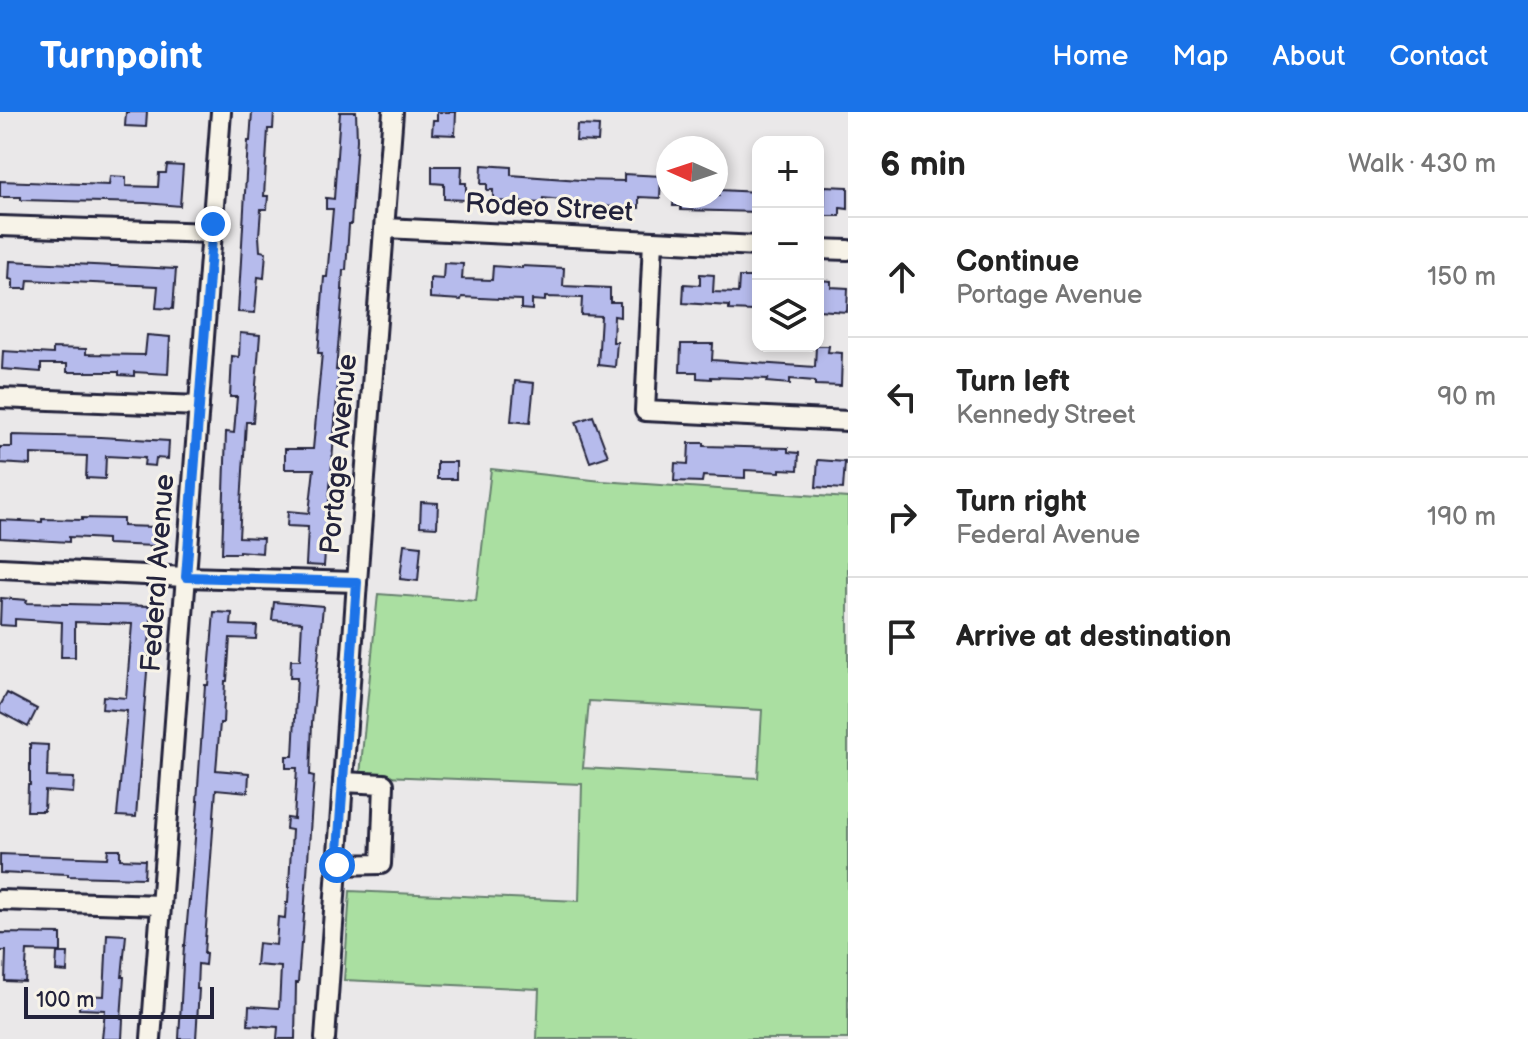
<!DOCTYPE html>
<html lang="en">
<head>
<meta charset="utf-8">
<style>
	:root { --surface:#fff; --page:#f6f6f6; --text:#222; --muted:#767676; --line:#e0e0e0; --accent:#1a73e8 }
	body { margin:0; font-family:"Balsamiq Sans",sans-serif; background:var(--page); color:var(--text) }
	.controls { position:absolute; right:24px; top:24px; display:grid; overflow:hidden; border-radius:16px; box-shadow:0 4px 12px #0003 }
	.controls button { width:72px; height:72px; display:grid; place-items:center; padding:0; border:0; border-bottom:2px solid var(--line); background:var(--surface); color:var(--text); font:40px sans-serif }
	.compass { position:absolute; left:656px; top:24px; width:72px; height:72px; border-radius:50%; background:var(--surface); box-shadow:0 4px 12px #0003; rotate:273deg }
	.scale { position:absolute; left:24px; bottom:20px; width:190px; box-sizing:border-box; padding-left:8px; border:4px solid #22223b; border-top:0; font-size:22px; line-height:28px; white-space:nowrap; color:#22223b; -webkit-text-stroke:6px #f7f3e8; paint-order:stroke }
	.stop { position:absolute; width:24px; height:24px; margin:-18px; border:6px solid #1a73e8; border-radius:50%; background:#fff }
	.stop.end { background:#1a73e8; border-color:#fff; box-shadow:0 2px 8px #0008 }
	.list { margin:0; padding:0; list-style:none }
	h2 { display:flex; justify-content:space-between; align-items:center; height:104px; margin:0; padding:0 32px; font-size:34px }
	h2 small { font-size:26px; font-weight:400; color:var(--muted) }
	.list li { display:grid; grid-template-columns:52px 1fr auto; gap:24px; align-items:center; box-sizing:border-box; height:120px; padding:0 32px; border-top:2px solid var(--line) }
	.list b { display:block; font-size:30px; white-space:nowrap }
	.list p { margin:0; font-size:26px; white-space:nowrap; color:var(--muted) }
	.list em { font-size:26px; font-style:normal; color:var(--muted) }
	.icon { flex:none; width:44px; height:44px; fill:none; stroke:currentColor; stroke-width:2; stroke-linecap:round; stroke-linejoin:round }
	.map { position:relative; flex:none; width:848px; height:927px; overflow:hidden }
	header { display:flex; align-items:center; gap:48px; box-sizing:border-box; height:112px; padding:0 40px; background:var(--accent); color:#fff }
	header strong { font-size:38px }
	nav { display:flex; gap:44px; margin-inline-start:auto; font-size:28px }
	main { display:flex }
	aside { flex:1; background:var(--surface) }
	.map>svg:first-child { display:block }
	.green { fill:#aadfa1; stroke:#66806e; stroke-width:2; fill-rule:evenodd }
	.building { fill:#b6bbec; stroke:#22223b; stroke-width:2 }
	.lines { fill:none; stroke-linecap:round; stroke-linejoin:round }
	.minor-casing { stroke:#22223b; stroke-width:24 }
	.minor { stroke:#f7f3e8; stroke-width:18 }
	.route { stroke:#1a73e8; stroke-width:10 }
	.labels { text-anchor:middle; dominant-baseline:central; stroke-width:6; stroke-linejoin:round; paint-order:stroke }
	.street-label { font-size:28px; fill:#22223b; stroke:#f7f3e8 }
</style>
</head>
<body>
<header>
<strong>Turnpoint</strong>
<nav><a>Home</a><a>Map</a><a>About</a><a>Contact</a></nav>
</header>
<main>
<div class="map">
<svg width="848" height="927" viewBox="0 0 848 927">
	<rect width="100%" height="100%" fill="#eae8e9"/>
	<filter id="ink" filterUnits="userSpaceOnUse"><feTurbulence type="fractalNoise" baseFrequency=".0125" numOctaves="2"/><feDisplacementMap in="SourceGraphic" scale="16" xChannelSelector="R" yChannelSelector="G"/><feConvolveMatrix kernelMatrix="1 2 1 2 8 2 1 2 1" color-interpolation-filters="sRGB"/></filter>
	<g filter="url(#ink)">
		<path class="green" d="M491,357L602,369L848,386V927H537L539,877L344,868L350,779L579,789L582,672L360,663L378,482L476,489ZM589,589L762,598L758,666L583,656Z"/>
		<g class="building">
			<path d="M126,0H147L146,15L125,14Z"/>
			<path d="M252,0H274L273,17H268L264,84H268L267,97H261L259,124L260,139L266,140L264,166L258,165L255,201L238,200L248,29H250Z"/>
			<path d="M340,0H356L357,28L351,113H349L346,158H343L342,178H343L336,258H339L324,454L306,453L308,415L287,414L288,399L309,401L314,357H285V337H313L322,241H318L324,165H327L333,97H326V86L334,87Z"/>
			<path d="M437,0H456L455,23L432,22L433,8H437Z"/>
			<path d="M577,13L599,14L598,30L576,29Z"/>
			<path d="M167,53L183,54L180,94L145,91L21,88V85H0V69L109,73L110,64L126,65V74L158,75L159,61H166Z"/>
			<path d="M482,53L511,55V63L580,68L624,69V62L661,64L660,86L639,85V96L572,93V89L543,86V91L493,89V78H487V72H481Z"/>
			<path d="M432,54H462L461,71H466V88L444,87V72L432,71Z"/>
			<path d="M825,74L848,75V97L840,96V104H824Z"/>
			<path d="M719,78L758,80V100L681,98V94H673L674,84H719Z"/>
			<path d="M10,149L176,157L173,197L156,196L158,174L28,168L27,177H13V168L9,167Z"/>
			<path d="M444,151L463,152L462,167L492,168L493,154L522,156V154L564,156L563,174L610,176V190H620V205L614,204L613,230H617L615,255L598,253L601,204L581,203L582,186L545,185V189L532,188V198L521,197V188L462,185L461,188L430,186V166L443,167Z"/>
			<path d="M700,162L714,163L713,180L738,181L739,165H755L754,199L729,198V194L683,191L684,172L700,173Z"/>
			<path d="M818,168L831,169V175L848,176L847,200L818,198Z"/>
			<path d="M240,221L260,223L253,310H246L239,425L263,426L262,441L239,439V441H222L226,320L234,321L237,285H230L232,244L239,245Z"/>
			<path d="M147,223L170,225L168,262L134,260V264L119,263V260H67V252H41V260L2,257L3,239L53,242V236L86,237V242L145,243Z"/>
			<path d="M681,232H713L712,248L815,255L816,234H829L828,240L842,241L841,274L815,273V269L790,267V272L767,270L768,267L711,265V267L697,266V260H680Z"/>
			<path d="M515,269L534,271L530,311L511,309Z"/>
			<path d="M593,304L608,344L590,350L576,310Z"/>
			<path d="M12,323L100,325L169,329L168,347L156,346L155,354L144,353L145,346L106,344L105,367L86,366L87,344L31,342V353L0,351V335H12Z"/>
			<path d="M689,331H704V334L788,336V340L799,341L798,358L780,357V360L745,358V366L703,364L702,370L674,369L675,351L688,352Z"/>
			<path d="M818,348L845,350L843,377L816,375Z"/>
			<rect x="437" y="350" width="19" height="17"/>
			<path d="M421,390L438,391L437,415L420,414Z"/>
			<path d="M82,406L123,407V414L155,415V434L107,432V427L69,425V430L0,426V408L42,410V407L82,408Z"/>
			<path d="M404,432L421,434L418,469L400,467Z"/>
			<path d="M1,486L27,488L26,491L152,494L136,705L117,704L127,599L102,597L103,584L126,586L132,512L75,510V545H61L62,510L15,507V514L0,513Z"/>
			<path d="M274,490L323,494L312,611L310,663L314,664L302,831H301L298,871H296L295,927H277L278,915L248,913L249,894L279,896L281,855L256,853L258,831L276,833L278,805L285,806L286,791H288L292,718L286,717L287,706L294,707L297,656H286V644H293L297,566H290L291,548H300L302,510L272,508Z"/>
			<path d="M214,500L232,501L231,513L257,514L256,527L230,526L227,569H225L223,611H220L216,658L249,661L248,680L216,677L204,842H206L205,853L198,852L197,877H199L196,927H179L184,833H185L189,788H190L198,689H197L205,573H208Z"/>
			<path d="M7,581L37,597L28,615L0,600V594Z"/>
			<path d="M30,632L48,633L47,665L74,666L73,681L45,679L44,699H27L28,673H30Z"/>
			<path d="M108,737H120V747L145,748L144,766L68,764V762L21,760V762L0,761V742L107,746Z"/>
			<path d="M0,821L61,822V840L27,839L25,870L5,869L6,839H0Z"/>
			<path d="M107,822L126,823L122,865H124L121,907H123L122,927H102L105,898L79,897L80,883L104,884Z"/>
			<path d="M57,841H68L67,860L56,859Z"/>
		</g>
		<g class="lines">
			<g class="minor-casing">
				<g id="minor">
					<path d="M0,114L212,121"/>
					<path d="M385,116L758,134"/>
					<path d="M653,129L645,299L848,309"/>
					<path d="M818,137L848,138"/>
					<path d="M0,286L199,294"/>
					<path d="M0,456L186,465L357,470"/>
					<path d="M337,753L381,752L384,672L343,670"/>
					<path d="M0,788L161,793"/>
					<path d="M151,927L221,0"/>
					<path d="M325,927L357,470L393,0"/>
				</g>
			</g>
			<use href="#minor" class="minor"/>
		</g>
	</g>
	<g class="lines" filter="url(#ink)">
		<path class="route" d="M213,112L186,465L357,470L337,753"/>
	</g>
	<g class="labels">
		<g class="street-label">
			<text transform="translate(549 96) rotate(3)">Rodeo Street</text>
			<text transform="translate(339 342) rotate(-85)">Portage Avenue</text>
			<text transform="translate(158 461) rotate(-86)">Federal Avenue</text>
		</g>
	</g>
</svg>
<div class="controls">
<button>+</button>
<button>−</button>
<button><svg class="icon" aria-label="layers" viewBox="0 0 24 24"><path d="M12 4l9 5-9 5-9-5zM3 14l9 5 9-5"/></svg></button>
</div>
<svg class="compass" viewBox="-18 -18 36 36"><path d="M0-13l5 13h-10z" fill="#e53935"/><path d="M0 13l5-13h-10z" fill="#767676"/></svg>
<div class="scale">100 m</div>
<div class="stop" style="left:337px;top:753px"></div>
<div class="stop end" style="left:213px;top:112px"></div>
</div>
<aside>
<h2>6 min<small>Walk · 430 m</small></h2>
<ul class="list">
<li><svg class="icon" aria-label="ahead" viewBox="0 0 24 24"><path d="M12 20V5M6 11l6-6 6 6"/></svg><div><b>Continue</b><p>Portage Avenue</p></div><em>150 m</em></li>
<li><svg class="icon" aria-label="left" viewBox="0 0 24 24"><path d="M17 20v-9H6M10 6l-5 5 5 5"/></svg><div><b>Turn left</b><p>Kennedy Street</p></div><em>90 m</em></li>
<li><svg class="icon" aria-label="right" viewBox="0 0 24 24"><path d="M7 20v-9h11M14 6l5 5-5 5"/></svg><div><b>Turn right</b><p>Federal Avenue</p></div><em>190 m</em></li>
<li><svg class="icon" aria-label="arrive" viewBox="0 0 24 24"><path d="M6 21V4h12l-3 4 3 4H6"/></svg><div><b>Arrive at destination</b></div></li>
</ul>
</aside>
</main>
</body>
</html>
